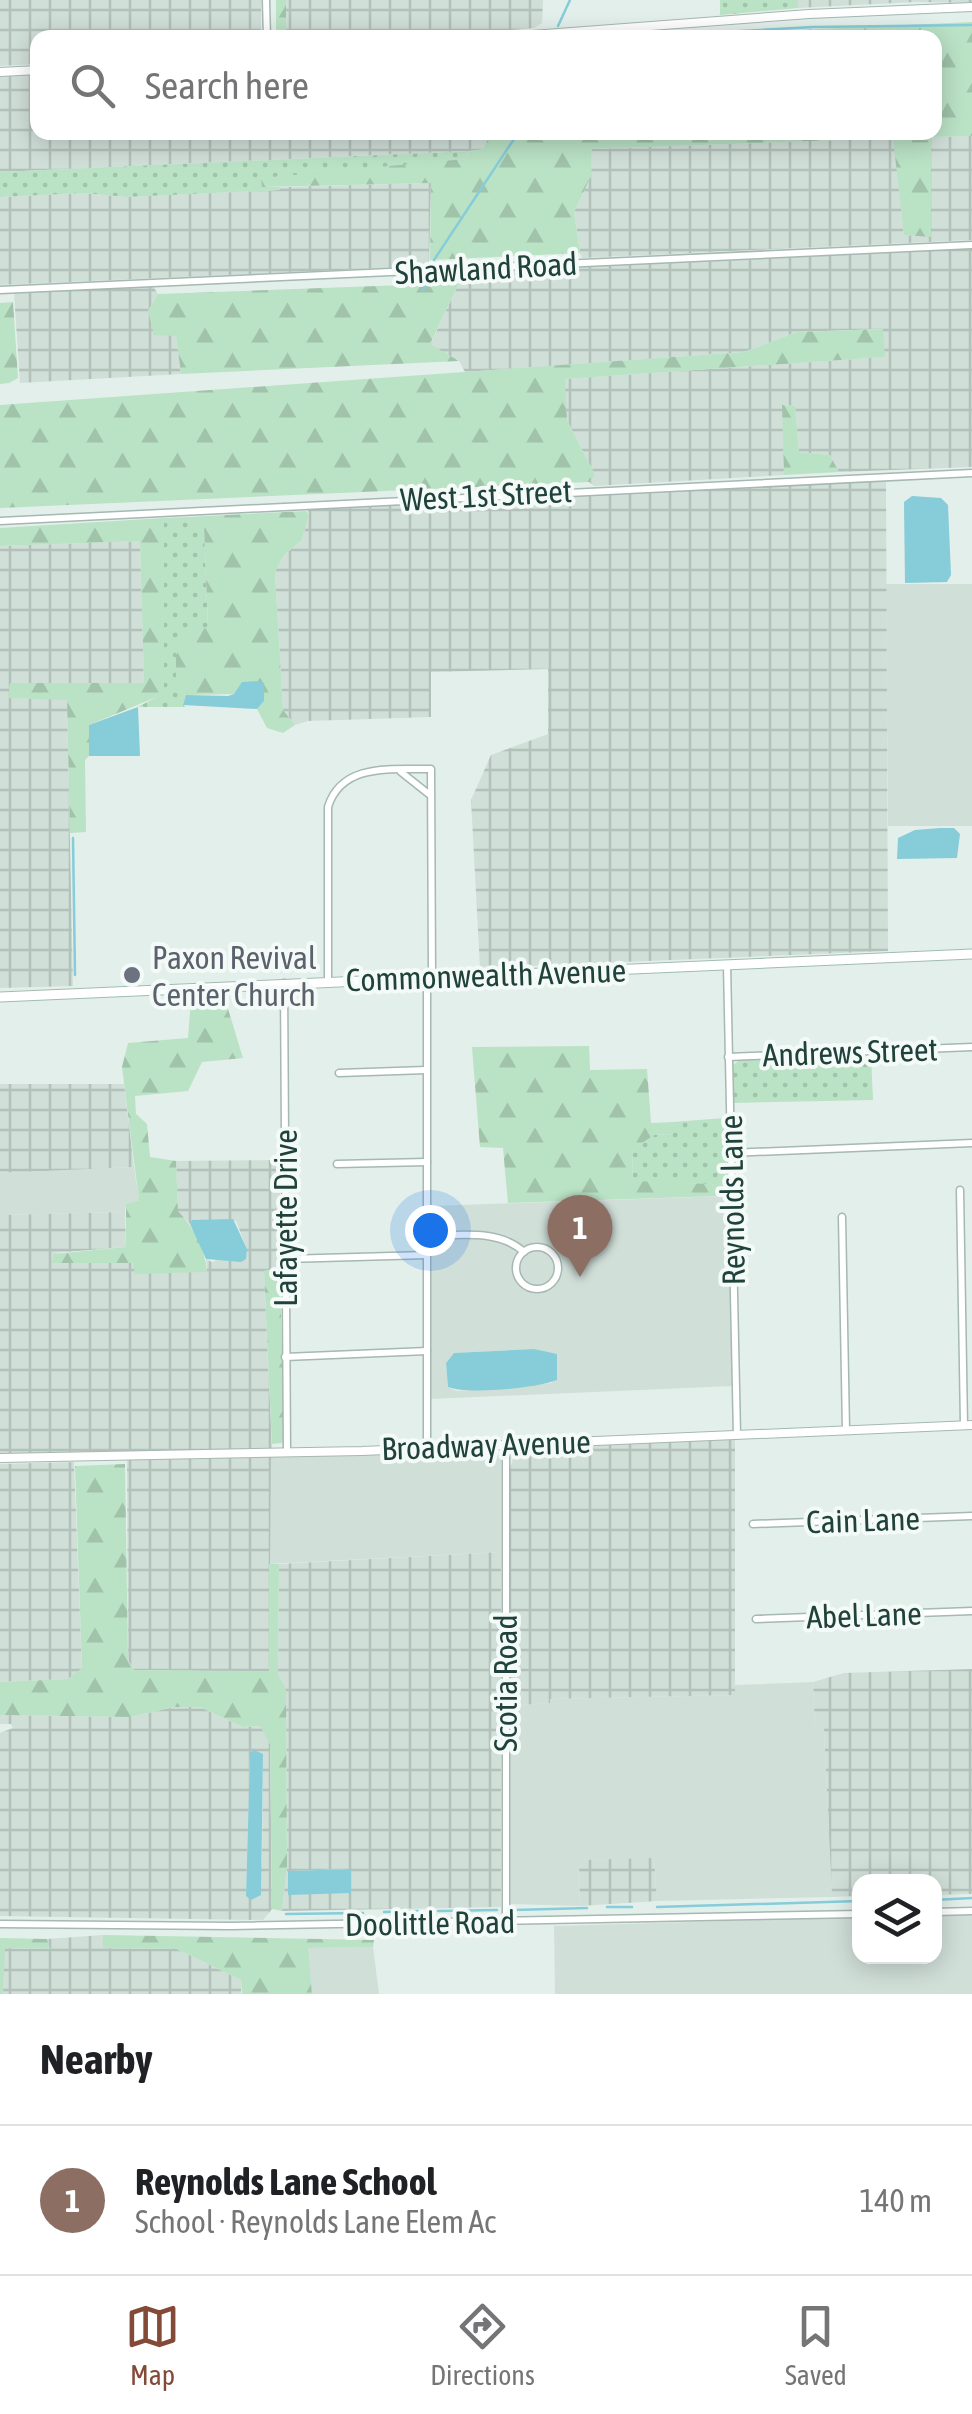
<!DOCTYPE html>
<html lang="en">
<head>
<meta charset="utf-8">
<style>
	:root { --surface:#fff; --page:#f2f2f2; --text:#202124; --muted:#757577; --line:#e0e0e0; --accent:#844a38 }
	body { margin:0; font-family:"Asap Condensed",sans-serif; background:var(--page); color:var(--text) }
	.controls { position:absolute; right:30px; bottom:30px; display:grid; overflow:hidden; border-radius:20px; box-shadow:0 5px 25px #0003 }
	.controls button { width:90px; height:90px; display:grid; place-items:center; padding:0; border:0; border-bottom:2px solid var(--line); background:var(--surface); color:var(--text); font:50px sans-serif }
	.you { position:absolute; left:430px; top:1230px; width:35px; height:35px; margin:-25px; border:8px solid #fff; border-radius:50%; background:#1a73e8; box-shadow:0 0 0 15px #1a73e833 }
	.badge { display:grid; place-items:center; width:65px; height:65px; border-radius:50%; background:var(--accent); color:#fff; font-size:32px; font-weight:700 }
	.pin { position:absolute; translate:-50% -82px; filter:drop-shadow(0 2px 5px #0008) }
	.pin::after { content:''; position:absolute; top:52px; width:35px; height:30px; background:inherit; clip-path:polygon(0 0,100% 0,50% 100%) }
	.list { margin:0; padding:0; list-style:none }
	h2 { display:flex; justify-content:space-between; align-items:center; height:130px; margin:0; padding:0 40px; font-size:42px }
	h2 small { font-size:32px; font-weight:400; color:var(--muted) }
	.list li { display:grid; grid-template-columns:65px 1fr auto; gap:30px; align-items:center; box-sizing:border-box; height:150px; padding:0 40px; border-top:2px solid var(--line) }
	.list b { display:block; font-size:38px; white-space:nowrap }
	.list p { margin:0; font-size:32px; white-space:nowrap; color:var(--muted) }
	.list em { font-size:32px; font-style:normal; color:var(--muted) }
	.icon { flex:none; width:55px; height:55px; fill:none; stroke:currentColor; stroke-width:2; stroke-linecap:round; stroke-linejoin:round }
	.map { position:relative; flex:none; width:972px; height:1994px; overflow:hidden }
	.search { position:absolute; background:var(--surface); box-shadow:0 5px 25px #0003; left:30px; right:30px; top:30px; height:110px; display:flex; align-items:center; gap:25px; box-sizing:border-box; padding:0 35px; border-radius:20px; color:var(--muted); font-size:38px }
	.sheet { height:280px; background:var(--surface) }
	nav { display:flex; justify-content:space-around; align-items:center; box-sizing:border-box; height:140px; border-top:2px solid var(--line); background:var(--surface); font-size:28px; color:var(--muted) }
	nav a { display:grid; justify-items:center; gap:5px }
	nav .on { color:var(--accent) }
	.map>svg:first-child { display:block }
	.built { fill:#d1dfd9; fill-rule:evenodd }
	.industrial { fill:url(#industrial-grid); fill-rule:evenodd }
	.grass { fill:url(#grass-dots) }
	.forest { fill:url(#forest-firs) }
	.water { fill:#86ccd9 }
	.lines { fill:none; stroke-linecap:round; stroke-linejoin:round }
	.stream { stroke:#86ccd9; stroke-width:2.5 }
	.minor-casing { stroke:#a5b8b2; stroke-width:9 }
	.tertiary-casing { stroke:#a5b8b2; stroke-width:10 }
	.secondary-casing { stroke:#a0bcb2; stroke-width:11 }
	.minor { stroke:#fff; stroke-width:6 }
	.tertiary { stroke:#fff; stroke-width:8 }
	.secondary { stroke:#fff; stroke-width:9 }
	.worship-dot { fill:#6b7280; stroke:#f4faf7; stroke-width:4 }
	.labels { text-anchor:middle; dominant-baseline:central; stroke-width:8; stroke-linejoin:round; paint-order:stroke }
	.street-label { font-size:32px; fill:#20423a; stroke:#f4faf7 }
	.worship-label { font-size:32px; fill:#5b616d; stroke:#f4faf7; text-anchor:start }
</style>
</head>
<body>
<div class="map">
<svg width="972" height="1994" viewBox="0 0 972 1994">
	<defs>
		<pattern id="industrial-grid" width="8" height="8" patternUnits="userSpaceOnUse" patternTransform="scale(2.5)"><rect width="8" height="8" fill="#d1dfd9"/><path d="M0 4h8M4 0v8" fill="none" stroke="#b3c1bb"/></pattern>
		<pattern id="grass-dots" width="8" height="8" patternUnits="userSpaceOnUse" patternTransform="scale(2.5)"><rect width="8" height="8" fill="#bae2c5"/><path d="M2 2h.1M6 6h.1" fill="none" stroke="#a0c3aa" stroke-width="1.8" stroke-linecap="round"/></pattern>
		<pattern id="forest-firs" width="22" height="20" patternUnits="userSpaceOnUse" patternTransform="scale(2.5)"><rect width="22" height="20" fill="#bae2c5"/><path d="M5 1l3.5 6h-7zM16 11l3.5 6h-7z" fill="#a0c3aa"/></pattern>
	</defs>
	<rect width="100%" height="100%" fill="#e3efea"/>
	<g class="built">
		<path d="M886,584H972V826H888Z"/>
		<path d="M134,1167L139,1200L126,1204L125,1212L0,1215V1173Z"/>
		<path d="M728,1196L732,1386L430,1399V1206ZM534,1349L552,1383L457,1391L448,1387L446,1363L454,1353Z"/>
		<path d="M489,1449L501,1456V1552L269,1564L271,1456Z"/>
		<path d="M813,1682L815,1728H824L832,1897L657,1901L654,1859L579,1860L580,1906L510,1904L509,1706L549,1703L550,1699L735,1695V1685Z"/>
		<path d="M972,1914V1994H555L554,1926L859,1917L860,1956H934L935,1915Z"/>
		<path d="M373,1947L379,1994H312L307,1948Z"/>
	</g>
	<g class="industrial">
		<path d="M0,0H261V37L38,38L37,64L0,66Z"/>
		<path d="M286,0H543L542,23L534,28L426,37H286Z"/>
		<path d="M798,0H972V3L915,2L798,8Z"/>
		<path d="M37,71L38,132L492,133L481,150L469,151L0,172V74Z"/>
		<path d="M972,136V240L582,258L580,253L574,212L591,176L592,149L894,138L904,235L931,236L930,137Z"/>
		<path d="M431,183L429,266L0,285V197L83,193L127,197L279,190L280,187Z"/>
		<path d="M972,249V467L839,472L830,455L799,452L795,406L783,405L784,475L594,486L589,482L595,475L567,420L564,379L884,357L882,329L797,332L744,352L465,372L459,361L430,345L459,283L460,273Z"/>
		<path d="M153,286L158,294L148,311L176,336L181,374L20,383L14,293Z"/>
		<path d="M886,481L888,951L480,968L471,800L491,755L548,734V669L431,672V717L308,721L295,725L283,710L275,572L284,555L302,540L309,514L307,509Z"/>
		<path d="M140,541L144,684H10L9,698L67,699L73,986L0,988V546Z"/>
		<path d="M0,1084H124L134,1167L0,1173Z"/>
		<path d="M280,1160V1268L264,1271L272,1449L0,1455V1215L125,1212L126,1247L54,1253L134,1263L135,1273L207,1271L206,1259L212,1262L247,1249L236,1221L193,1220L190,1224L178,1211L176,1161Z"/>
		<path d="M735,1438V1695L550,1699V1703L509,1706L510,1470L515,1451L527,1447Z"/>
		<path d="M271,1456L269,1672L134,1670L128,1660L127,1460Z"/>
		<path d="M74,1462L82,1669L68,1679L0,1682V1464Z"/>
		<path d="M501,1552V1907L282,1911L287,1866L286,1688L278,1674L279,1564ZM350,1869L288,1895V1894L289,1871Z"/>
		<path d="M972,1669V1894L935,1895L934,1882H860L859,1896L832,1897L824,1728H815L813,1682L844,1673Z"/>
		<path d="M174,1707H200L243,1727L261,1726L270,1744L272,1909L263,1920L0,1916V1733L13,1728L11,1724H0V1715L130,1717ZM250,1754H263L262,1862L260,1875L246,1896Z"/>
		<path d="M654,1858L657,1901L580,1906L579,1860Z"/>
		<path d="M103,1935V1948L177,1949L241,1980V1994H3L4,1948L49,1949L47,1939Z"/>
	</g>
	<g class="grass">
		<path d="M720,0H798V8L720,15Z"/>
		<path d="M469,151L465,159L262,187H280V190L127,197L83,193L0,197V172Z"/>
		<path d="M187,517V522L204,526L208,628L176,689L186,695L183,705L185,707H138L164,693V518Z"/>
		<path d="M871,1056L873,1100L732,1103L731,1066L740,1060Z"/>
		<path d="M725,1118L728,1196H720L712,1184L633,1182L632,1150L654,1135L673,1134V1122Z"/>
	</g>
	<g class="forest">
		<rect x="276" y="0" width="10" height="37"/>
		<path d="M972,22V136L931,137V237L904,235L893,138L592,149L591,176L574,212L580,253L430,260L431,183L262,187L261,178L465,159L469,151L482,149L492,133L934,132V38L638,37Z"/>
		<path d="M459,283L430,344L459,361L181,374L176,336L154,335L148,311L158,294Z"/>
		<path d="M13,302L18,378L9,383L0,384V303Z"/>
		<path d="M883,329L885,357L565,379L567,420L595,475L589,482L0,508V405L744,352L797,332Z"/>
		<path d="M782,405L795,406L799,452L830,455L839,472L784,475Z"/>
		<path d="M306,511L309,514L302,540L284,555L275,572L283,710L295,725L283,733L267,728L257,709L264,701L234,694L186,695L176,690V642L190,630L208,627L204,527L187,522V517Z"/>
		<path d="M164,518V694L89,725V756L85,760L86,832L70,833L67,700L8,698L10,683H144L140,541L0,546V528Z"/>
		<path d="M191,999H225L243,1058L202,1062L188,1091L135,1096L136,1114L147,1124L150,1157L176,1161L178,1211C194,1228 205,1249 207,1272L135,1274L133,1263H52L54,1254L126,1247V1204L139,1200L122,1067L128,1043L188,1038Z"/>
		<path d="M589,1046L590,1070L647,1069L651,1123L673,1122V1134L654,1135L632,1150L633,1181L712,1184L720,1196L508,1203L503,1148L480,1147L472,1047Z"/>
		<path d="M280,1268L284,1438L282,1443L272,1444L264,1271Z"/>
		<path d="M125,1464L128,1660L134,1670L269,1671V1564H279L278,1674L286,1688L287,1866L282,1911L272,1909L270,1744L260,1726L243,1727L200,1707H174L130,1717L0,1715V1682L68,1679L82,1668L75,1466Z"/>
		<path d="M103,1935L374,1940L373,1947L308,1948L312,1994H242L241,1980L177,1949L103,1948Z"/>
		<path d="M0,1938L47,1939L50,1949L5,1948L3,1994H0Z"/>
	</g>
	<g class="water">
		<path d="M912,496L941,498L948,505L951,575L947,582L905,583L904,502Z"/>
		<path d="M259,681L264,683V701L257,709L183,705L186,695L228,696L234,694L242,682Z"/>
		<path d="M138,707L140,756H89V725Z"/>
		<path d="M940,828H954L960,834L957,858L897,859L898,838L915,830Z"/>
		<path d="M233,1219L247,1249L246,1259L241,1262L206,1259L190,1224L192,1220Z"/>
		<path d="M534,1349L557,1354V1380C536,1388 468,1395 448,1387L446,1363L454,1353Z"/>
		<path d="M254,1750L263,1754L261,1895L251,1900L246,1896L250,1753Z"/>
		<path d="M351,1869V1893L288,1895V1871Z"/>
	</g>
	<g class="lines">
		<g class="stream">
			<path d="M558,26L570,0"/>
			<path d="M559,37V38"/>
			<path d="M618,38L813,27L972,25"/>
			<path d="M434,260L514,139V132"/>
			<path d="M422,291L426,285"/>
			<path d="M73,838L75,975"/>
			<path d="M934,1900L972,1898"/>
			<path d="M607,1907H632"/>
			<path d="M657,1907L860,1901"/>
			<path d="M514,1910L587,1908"/>
			<path d="M438,1911L497,1910"/>
			<path d="M384,1912L418,1911"/>
			<path d="M286,1914L363,1913"/>
		</g>
		<g class="minor-casing">
			<g id="minor">
				<path d="M266,0L267,38"/>
				<path d="M0,290L972,245"/>
				<path d="M0,521L972,473"/>
				<path d="M401,772L430,795"/>
				<path d="M727,965L737,1435"/>
				<path d="M328,981V807C342,762 393,770 431,769L432,977"/>
				<path d="M284,983L287,1452"/>
				<path d="M728,1057L972,1047"/>
				<path d="M339,1073L426,1070"/>
				<path d="M730,1153L972,1143"/>
				<path d="M337,1164L427,1162"/>
				<path d="M960,1190L964,1425"/>
				<path d="M842,1217L846,1430"/>
				<path d="M427,1236C460,1235 499,1229 524,1252"/>
				<circle cx="537" cy="1268" r="21"/>
				<path d="M285,1259L427,1255"/>
				<path d="M285,1357L427,1351"/>
				<path d="M427,1448V977"/>
				<path d="M753,1524L972,1516"/>
				<path d="M756,1619L972,1611"/>
				<path d="M934,1912L972,1911"/>
				<path d="M506,1922V1444"/>
				<path d="M0,1924L231,1926L860,1914"/>
			</g>
		</g>
		<g class="tertiary-casing">
			<g id="tertiary">
				<path d="M491,38L809,14L972,7"/>
				<path d="M0,72L38,70"/>
				<path d="M0,1458L362,1451L972,1425"/>
			</g>
		</g>
		<g class="secondary-casing">
			<path id="secondary" d="M0,997L972,954"/>
		</g>
		<use href="#minor" class="minor"/>
		<use href="#tertiary" class="tertiary"/>
		<use href="#secondary" class="secondary"/>
	</g>
	<circle class="worship-dot" cx="132" cy="975" r="10"/>
	<g class="labels">
		<g class="street-label">
			<text transform="translate(486 268) rotate(-3)">Shawland Road</text>
			<text transform="translate(486 495) rotate(-3)">West 1st Street</text>
			<text transform="translate(486 975) rotate(-2)">Commonwealth Avenue</text>
			<text transform="translate(850 1052) rotate(-2)">Andrews Street</text>
			<text transform="translate(732 1200) rotate(-91)">Reynolds Lane</text>
			<text transform="translate(285 1218) rotate(-90)">Lafayette Drive</text>
			<text transform="translate(486 1445) rotate(-2)">Broadway Avenue</text>
			<text transform="translate(863 1520) rotate(-2)">Cain Lane</text>
			<text transform="translate(864 1615) rotate(-2)">Abel Lane</text>
			<text transform="translate(505 1683) rotate(-90)">Scotia Road</text>
			<text transform="translate(430 1923) rotate(-1)">Doolittle Road</text>
		</g>
		<g class="worship-label">
			<text x="152" y="957">Paxon Revival<tspan x="152" dy="37">Center Church</tspan></text>
		</g>
	</g>
</svg>
<div class="controls">
<button><svg class="icon" aria-label="layers" viewBox="0 0 24 24"><path d="M12 4l9 5-9 5-9-5zM3 14l9 5 9-5"/></svg></button>
</div>
<div class="you"></div>
<div class="pin badge" style="left:580px;top:1277px;background:#8d6e63">1</div>
<div class="search"><svg class="icon" aria-label="search" viewBox="0 0 24 24"><circle cx="10" cy="10" r="6"/><path d="M15 15l6 6"/></svg>Search here</div>
</div>
<section class="sheet">
<h2>Nearby<small></small></h2>
<ul class="list">
<li><span class="badge" style="background:#8d6e63">1</span><div><b>Reynolds Lane School</b><p>School · Reynolds Lane Elem Ac</p></div><em>140 m</em></li>
</ul>
</section>
<nav>
<a class="on"><svg class="icon" aria-label="map" viewBox="0 0 24 24"><path d="M3 6l6-2 6 2 6-2v14l-6 2-6-2-6 2zM9 4v14M15 6v14"/></svg>Map</a>
<a><svg class="icon" aria-label="directions" viewBox="0 0 24 24"><path d="M12 3l9 9-9 9-9-9zM9 14v-3h6M13 9l2 2-2 2"/></svg>Directions</a>
<a><svg class="icon" aria-label="saved" viewBox="0 0 24 24"><path d="M7 4h10v16l-5-4-5 4z"/></svg>Saved</a>
</nav>
</body>
</html>
